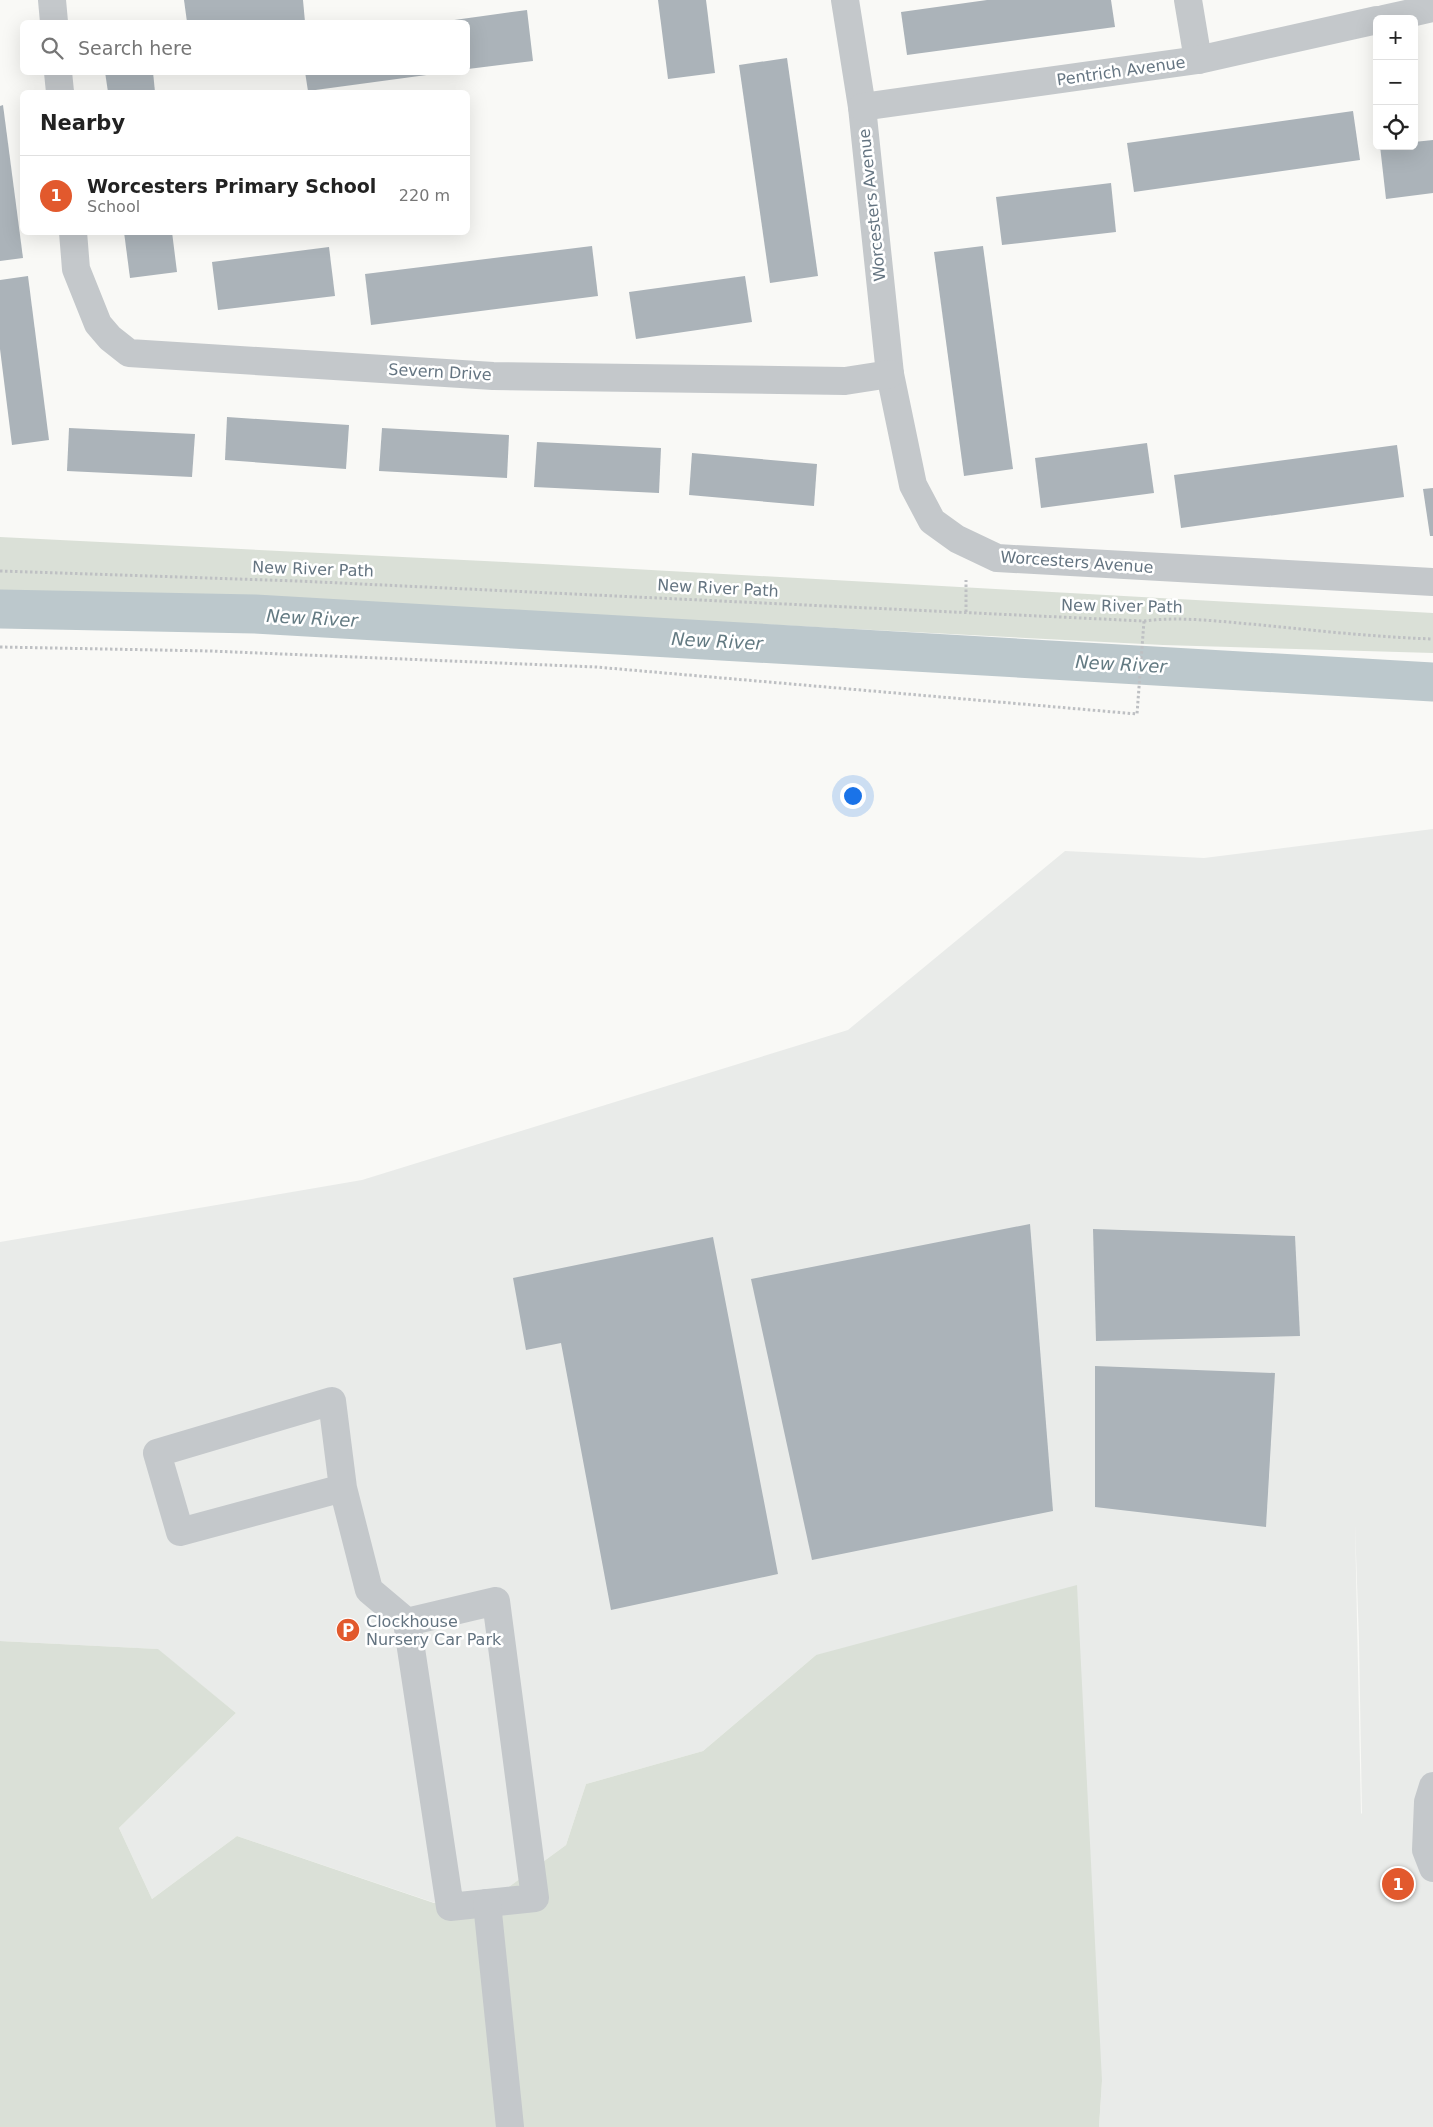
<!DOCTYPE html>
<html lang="en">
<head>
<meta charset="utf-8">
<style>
	:root { --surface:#fff; --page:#f6f6f6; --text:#222; --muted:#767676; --line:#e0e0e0; --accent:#e2592d }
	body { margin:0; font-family:"DejaVu Sans",sans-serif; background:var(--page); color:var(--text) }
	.controls { position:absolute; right:15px; top:15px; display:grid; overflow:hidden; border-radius:8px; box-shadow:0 5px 20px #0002 }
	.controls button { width:45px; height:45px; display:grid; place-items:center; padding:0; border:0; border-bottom:1px solid var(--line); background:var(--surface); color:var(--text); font:25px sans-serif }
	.you { position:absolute; left:852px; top:795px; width:18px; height:18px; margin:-12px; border:4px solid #fff; border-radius:50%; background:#1a73e8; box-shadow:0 0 0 8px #1a73e833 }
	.badge { display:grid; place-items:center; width:32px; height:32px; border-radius:50%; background:var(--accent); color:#fff; font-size:16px; font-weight:700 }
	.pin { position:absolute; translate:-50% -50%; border:2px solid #fff; box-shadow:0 1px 5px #0006 }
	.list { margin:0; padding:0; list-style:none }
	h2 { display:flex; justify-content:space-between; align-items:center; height:65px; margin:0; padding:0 20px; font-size:21px }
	h2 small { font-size:16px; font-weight:400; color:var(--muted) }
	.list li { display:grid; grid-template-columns:32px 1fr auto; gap:15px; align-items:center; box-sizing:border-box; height:80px; padding:0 20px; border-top:1px solid var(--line) }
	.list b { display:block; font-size:19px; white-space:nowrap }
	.list p { margin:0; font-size:16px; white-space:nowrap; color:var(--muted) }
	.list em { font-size:16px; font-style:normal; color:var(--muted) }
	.icon { flex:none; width:28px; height:28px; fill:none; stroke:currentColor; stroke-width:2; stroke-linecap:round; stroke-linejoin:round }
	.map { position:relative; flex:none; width:1433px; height:2127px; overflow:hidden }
	.search { position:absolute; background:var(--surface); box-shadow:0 5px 20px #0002; left:20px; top:20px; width:450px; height:55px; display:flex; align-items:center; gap:12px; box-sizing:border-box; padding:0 18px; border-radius:8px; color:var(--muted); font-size:19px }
	.panel { position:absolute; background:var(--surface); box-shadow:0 5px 20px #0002; left:20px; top:90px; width:450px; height:145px; border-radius:8px }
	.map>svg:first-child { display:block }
	.built { fill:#e9ebe9; fill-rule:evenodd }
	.green { fill:#dae0d7 }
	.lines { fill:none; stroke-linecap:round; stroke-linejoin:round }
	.canal { stroke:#bcc8cc; stroke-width:39 }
	.building { fill:#abb3b9 }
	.path { stroke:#bec0c3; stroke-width:3; stroke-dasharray:2.5 2.5; stroke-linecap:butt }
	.minor { stroke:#c4c8cb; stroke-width:28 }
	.labels { text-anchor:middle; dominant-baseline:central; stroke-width:5; stroke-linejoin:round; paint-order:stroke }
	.street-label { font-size:16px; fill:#647481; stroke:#fff }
	.poi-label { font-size:16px; fill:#647481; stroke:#fff; text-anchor:start }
	.water-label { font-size:18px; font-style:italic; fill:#637a82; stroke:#fff }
</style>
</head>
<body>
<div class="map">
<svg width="1433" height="2127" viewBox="0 0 1433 2127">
	<rect width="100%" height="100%" fill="#f9f9f6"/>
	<path class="built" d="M1433,829V2127H1099L1102,2081L816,1655L703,1751L586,1784L566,1845L487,1903H435L237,1836L152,1899L119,1828L236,1713L157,1649L0,1641V1242L362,1180L848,1030L1065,851L1204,858ZM1355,1524L1359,1641L1362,1814L1361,1813Z"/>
	<g class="green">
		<path d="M0,537L543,564L1433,613V653L1163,645L230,597L0,593Z"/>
		<path d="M1077,1585L1102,2081L1099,2127H0V1641L158,1649L236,1713L119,1828L152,1899L237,1836L434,1903H487L566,1845L586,1784L703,1751L816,1655Z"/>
	</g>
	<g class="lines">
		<path class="canal" d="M0,609L255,614L1433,682"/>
	</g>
	<g class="building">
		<path d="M184,0H303L305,22H187Z"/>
		<path d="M658,0H706L715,73L668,79Z"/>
		<path d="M987,0H1111L1115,27L907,55L901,12Z"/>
		<path d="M527,10L533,61L468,69V22H440Z"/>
		<path d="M787,58L818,276L770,283L739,65Z"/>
		<path d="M105,72H153L155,92H108Z"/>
		<path d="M305,72H434V74L308,91Z"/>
		<path d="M3,105L23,258L0,261V106Z"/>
		<path d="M1353,111L1360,160L1134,192L1127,143Z"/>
		<path d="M1433,140V193L1386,199L1380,146H1414V142Z"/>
		<path d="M1111,183L1116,232L1002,245L996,197Z"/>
		<path d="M124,232H172L177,272L130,278Z"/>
		<path d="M592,246L598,296L371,325L365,274Z"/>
		<path d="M983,246L1013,469L964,476L934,252Z"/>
		<path d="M329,247L335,296L218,310L212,262Z"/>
		<path d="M28,276L49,440L12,445L0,349V280Z"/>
		<path d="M745,276L752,322L636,339L629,292Z"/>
		<path d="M227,417L349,425L346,469L225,460Z"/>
		<path d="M69,428L195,434L192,477L67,471Z"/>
		<path d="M382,428L509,435L507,478L379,471Z"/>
		<path d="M537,442L661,448L659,493L534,487Z"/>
		<path d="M1147,443L1154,493L1041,508L1035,458Z"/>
		<path d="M1397,445L1404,497L1181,528L1174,475Z"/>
		<path d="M692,453L817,464L814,506L689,495Z"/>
		<path d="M1433,488V536H1430L1423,489Z"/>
		<path d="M1030,1224L1053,1511L812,1560L751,1279Z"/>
		<path d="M1093,1229L1295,1236L1300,1336L1096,1341Z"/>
		<path d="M713,1237L778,1574L611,1610L561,1343L526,1350L513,1278Z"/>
		<path d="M1095,1366L1275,1373L1266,1527L1095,1507Z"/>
	</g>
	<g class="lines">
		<g class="path">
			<path d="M0,571L298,581L1144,621C1183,616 1223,622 1262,625C1319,631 1376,637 1433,639"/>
			<path d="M966,612V580"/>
			<path d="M0,647L210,651L596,667L1137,714L1144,621"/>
		</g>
		<g class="minor">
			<path d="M52,0L54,22"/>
			<path d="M845,0L862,107L890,374L913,485L932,521L957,539L997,558L1433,582"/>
			<path d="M1188,0L1198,60"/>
			<path d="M1384,19L1433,8"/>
			<path d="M58,72L60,92"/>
			<path d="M862,107L1198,60L1377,20"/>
			<path d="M73,232L76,269L98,324L110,338L129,353L493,376L845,381L890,374"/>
			<path d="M343,1488L180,1532L157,1453L332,1401L343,1488L369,1590L407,1622L450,1907L535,1898L496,1601L407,1622"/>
			<path d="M1433,1786L1428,1802L1426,1850L1433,1868"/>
			<path d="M487,1903L510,2127"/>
		</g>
	</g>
	<defs>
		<g id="parking-disc" transform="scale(1.25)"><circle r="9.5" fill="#e2592d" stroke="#fff"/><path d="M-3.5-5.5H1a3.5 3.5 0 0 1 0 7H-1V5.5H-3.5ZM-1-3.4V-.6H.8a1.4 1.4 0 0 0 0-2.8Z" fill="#fff"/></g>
	</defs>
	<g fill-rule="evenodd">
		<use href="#parking-disc" x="348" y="1630"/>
	</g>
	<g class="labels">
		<g class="street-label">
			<text transform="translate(1121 71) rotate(-8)">Pentrich Avenue</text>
			<text transform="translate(872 205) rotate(-96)">Worcesters Avenue</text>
			<text transform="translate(440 372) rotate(3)">Severn Drive</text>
			<text transform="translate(1077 562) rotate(4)">Worcesters Avenue</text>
			<text transform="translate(313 569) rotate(2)">New River Path</text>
			<text transform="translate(718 588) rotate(3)">New River Path</text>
			<text transform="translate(1122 606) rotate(1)">New River Path</text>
		</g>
		<g class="poi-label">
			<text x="366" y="1621">Clockhouse<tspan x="366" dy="18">Nursery Car Park</tspan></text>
		</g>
		<g class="water-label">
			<text transform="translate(312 618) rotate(3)">New River</text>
			<text transform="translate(717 641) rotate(3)">New River</text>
			<text transform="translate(1121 664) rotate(3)">New River</text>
		</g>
	</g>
</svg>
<div class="controls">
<button>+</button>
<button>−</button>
<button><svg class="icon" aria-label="locate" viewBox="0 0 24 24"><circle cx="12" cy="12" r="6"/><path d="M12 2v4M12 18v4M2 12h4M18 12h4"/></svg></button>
</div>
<div class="you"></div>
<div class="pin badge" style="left:1398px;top:1884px">1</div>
<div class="search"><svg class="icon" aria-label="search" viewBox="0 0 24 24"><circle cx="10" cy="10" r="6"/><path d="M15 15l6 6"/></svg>Search here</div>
<section class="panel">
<h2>Nearby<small></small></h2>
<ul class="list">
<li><span class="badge">1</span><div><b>Worcesters Primary School</b><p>School</p></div><em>220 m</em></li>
</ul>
</section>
</div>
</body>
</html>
